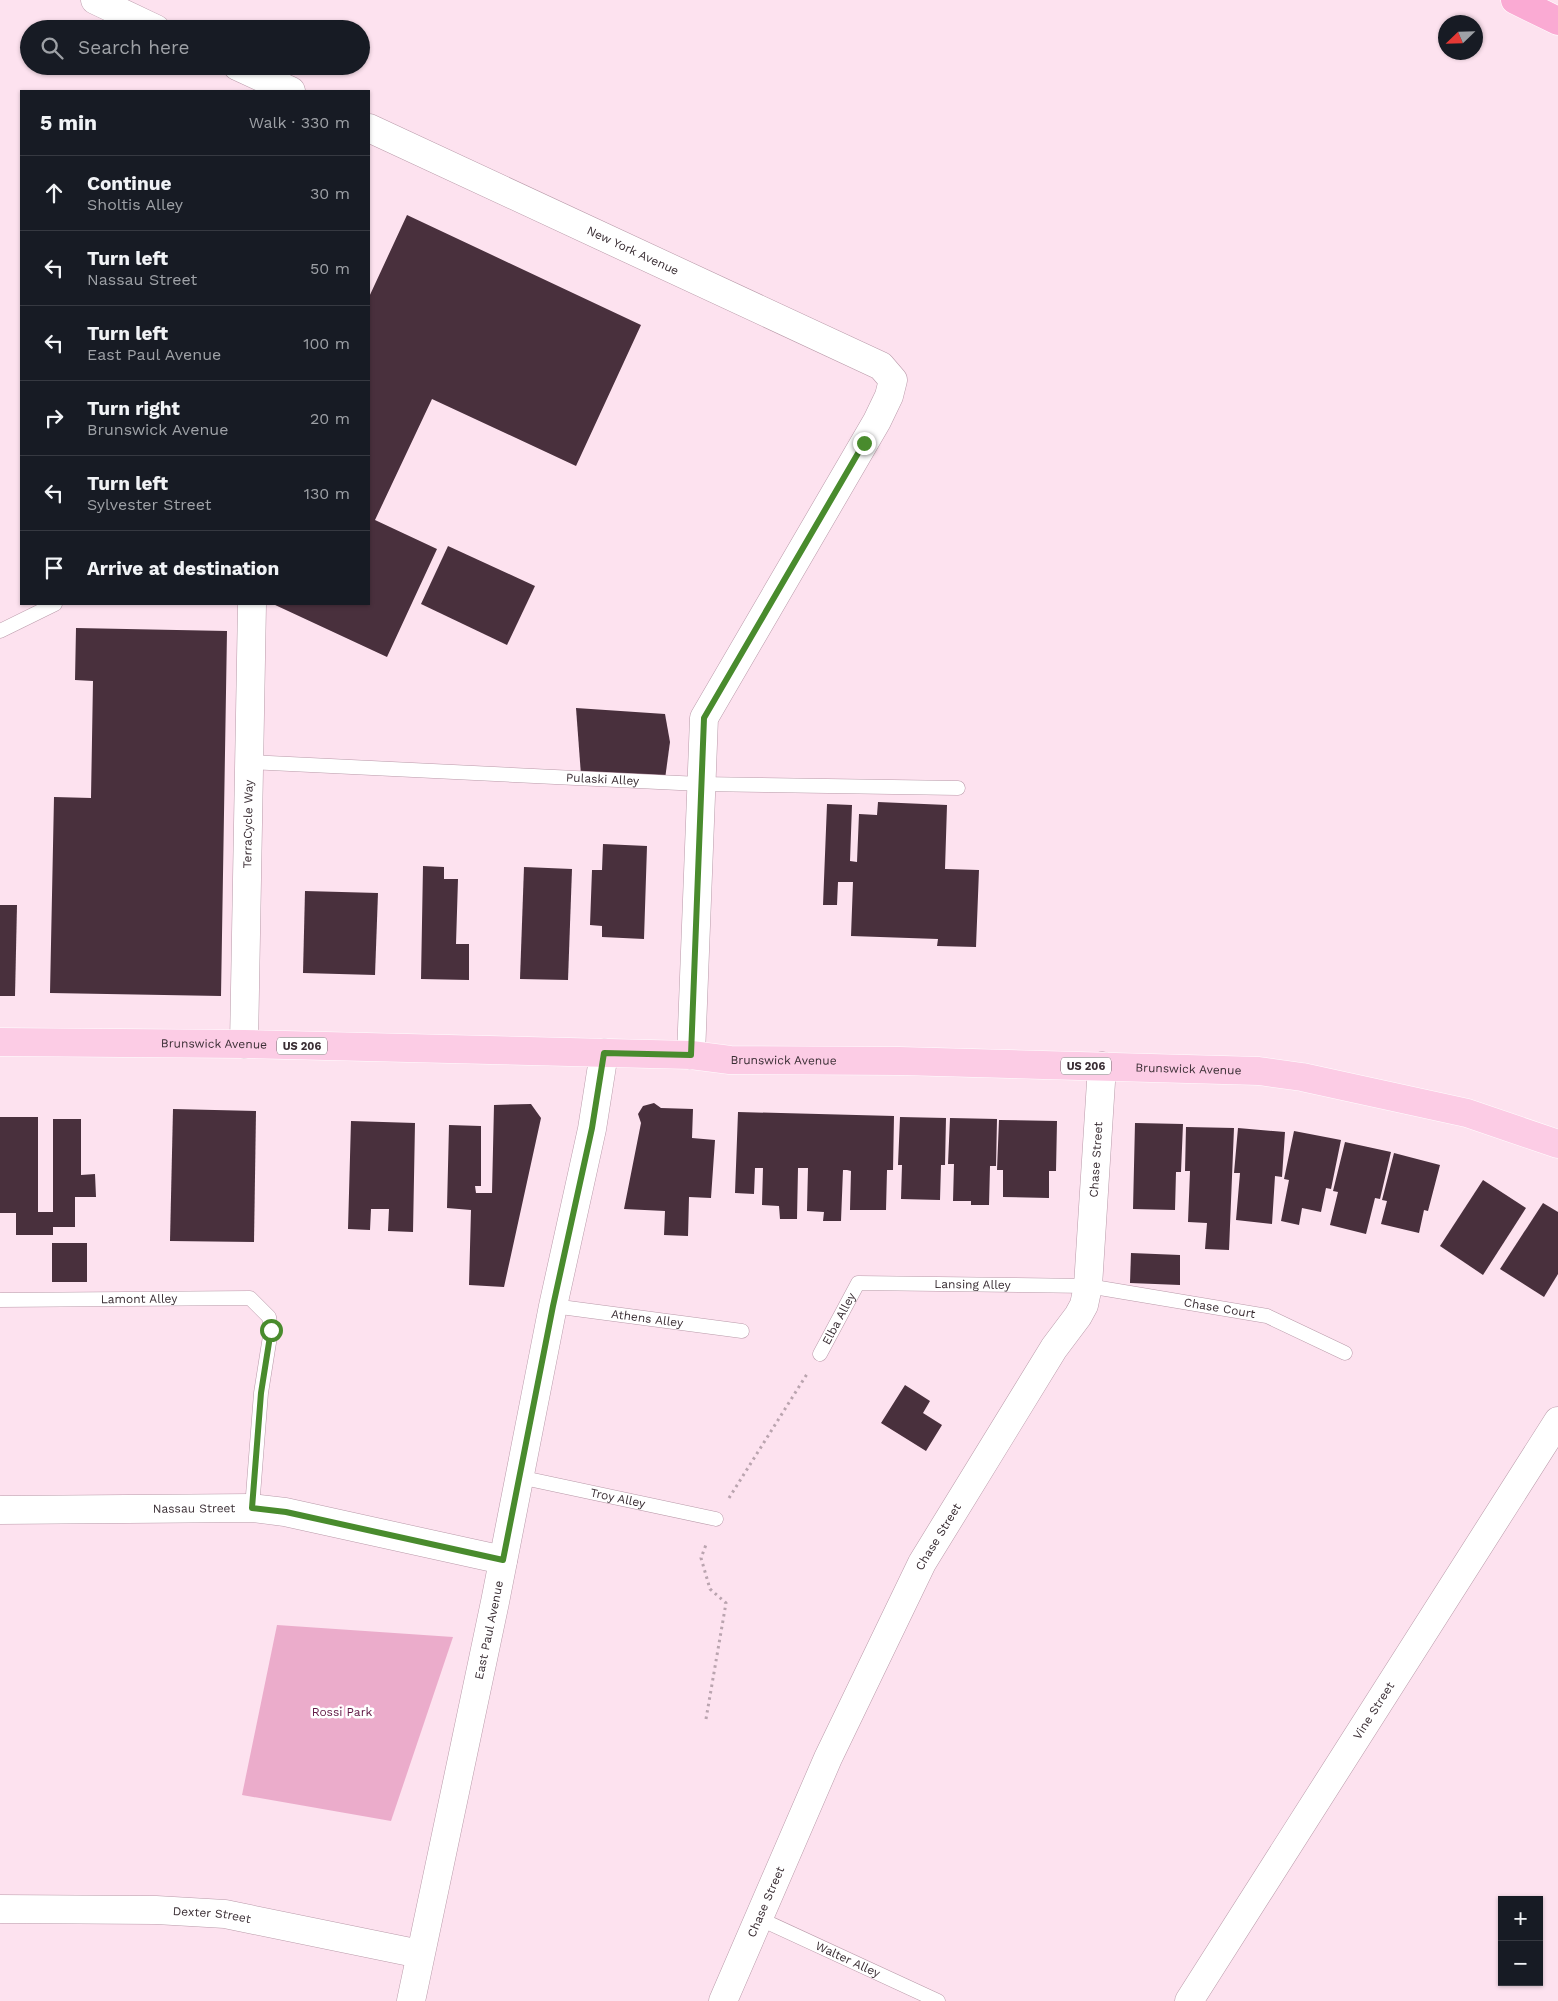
<!DOCTYPE html>
<html lang="en">
<head>
<meta charset="utf-8">
<style>
	:root { --surface:#171b24; --page:#20242c; --text:#f1f3f6; --muted:#9ea1a6; --line:#363941 }
	body { margin:0; font-family:"Work Sans",sans-serif; background:var(--page); color:var(--text) }
	.controls { position:absolute; right:15px; bottom:15px; display:grid; overflow:hidden; border-radius:0px; box-shadow:0 1px 4px #0004 }
	.controls button { width:45px; height:45px; display:grid; place-items:center; padding:0; border:0; border-bottom:1px solid var(--line); background:var(--surface); color:var(--text); font:25px sans-serif }
	.compass { position:absolute; left:1438px; top:15px; width:45px; height:45px; border-radius:50%; background:var(--surface); box-shadow:0 1px 4px #0004; rotate:247deg }
	.stop { position:absolute; width:15px; height:15px; margin:-11px; border:4px solid #498b2d; border-radius:50%; background:#fff }
	.stop.end { background:#498b2d; border-color:#fff; box-shadow:0 1px 5px #0008 }
	.list { margin:0; padding:0; list-style:none }
	h2 { display:flex; justify-content:space-between; align-items:center; height:65px; margin:0; padding:0 20px; font-size:21px }
	h2 small { font-size:16px; font-weight:400; color:var(--muted) }
	.list li { display:grid; grid-template-columns:32px 1fr auto; gap:15px; align-items:center; box-sizing:border-box; height:75px; padding:0 20px; border-top:1px solid var(--line) }
	.list b { display:block; font-size:19px; white-space:nowrap }
	.list p { margin:0; font-size:16px; white-space:nowrap; color:var(--muted) }
	.list em { font-size:16px; font-style:normal; color:var(--muted) }
	.icon { flex:none; width:28px; height:28px; fill:none; stroke:currentColor; stroke-width:2; stroke-linecap:round; stroke-linejoin:round }
	.map { position:relative; flex:none; width:1558px; height:2001px; overflow:hidden }
	.search { position:absolute; background:var(--surface); box-shadow:0 1px 4px #0004; left:20px; top:20px; width:350px; height:55px; display:flex; align-items:center; gap:12px; box-sizing:border-box; padding:0 18px; border-radius:28px; color:var(--muted); font-size:19px }
	.panel { position:absolute; background:var(--surface); box-shadow:0 1px 4px #0004; left:20px; top:90px; width:350px; height:515px; border-radius:0px }
	.map>svg:first-child { display:block }
	.green { fill:#ebaccb }
	.building { fill:#49303d }
	.lines { fill:none; stroke-linecap:round; stroke-linejoin:round }
	.service-casing { stroke:#b99aa9; stroke-width:15 }
	.minor-casing { stroke:#b99aa9; stroke-width:29 }
	.primary-casing { stroke:#fff; stroke-width:29 }
	.motorway-casing { stroke:#fff; stroke-width:29 }
	.path { stroke:#baa4af; stroke-width:3; stroke-dasharray:2.5 4; stroke-linecap:butt }
	.service { stroke:#fff; stroke-width:14 }
	.minor { stroke:#fff; stroke-width:28 }
	.primary { stroke:#fccce5; stroke-width:28 }
	.motorway { stroke:#faaad3; stroke-width:28 }
	.route { stroke:#498b2d; stroke-width:6 }
	.labels { text-anchor:middle; dominant-baseline:central; stroke-width:5; stroke-linejoin:round; paint-order:stroke }
	.shield { fill:#fff; stroke:#756d71; stroke-width:1 }
	.shield-label { font-size:11px; font-weight:bold; fill:#3a2e34 }
	.street-label { font-size:12px; fill:#3a2e34; stroke:#fff }
	.park-label { font-size:12px; fill:#5f1643; stroke:#fff }
</style>
</head>
<body>
<div class="map">
<svg width="1558" height="2001" viewBox="0 0 1558 2001">
	<rect width="100%" height="100%" fill="#fde2ef"/>
	<path class="green" d="M277,1625L453,1637L391,1821L242,1795Z"/>
	<g class="building">
		<path d="M407,215L641,325L576,466L432,399L375,520L437,549L387,657L273,604H369V297Z"/>
		<path d="M448,546L535,586L507,645L421,604Z"/>
		<path d="M76,628L227,631L221,996L50,993L54,797L91,798L93,681L75,680Z"/>
		<path d="M576,708L665,714L670,742L665,779L581,775Z"/>
		<path d="M878,802L947,805L945,869L979,870L976,947L937,946L938,939L851,936L853,882H838L837,905H823L827,804L852,805L850,861L857,862L859,814L877,815Z"/>
		<path d="M603,844L647,846L644,939L602,937V926L590,925L592,870H602Z"/>
		<path d="M423,866L444,867V879H458L456,944H469V980L421,979Z"/>
		<path d="M524,867L572,869L568,980L520,979Z"/>
		<path d="M305,891L378,893L375,975L303,973Z"/>
		<path d="M0,905H17L15,996H0Z"/>
		<path d="M654,1103L661,1108L693,1109L692,1138L715,1140L711,1198L689,1197L688,1236L664,1235L665,1211L624,1209L641,1123L638,1114L643,1106Z"/>
		<path d="M531,1104L541,1118L504,1287L469,1285L471,1210L447,1208L449,1125L481,1126V1186H475L476,1193H492L494,1105Z"/>
		<path d="M173,1109L256,1111L254,1242L170,1241Z"/>
		<path d="M738,1112L894,1116L893,1170H887L886,1210H850L851,1171L847,1170H843L841,1221H823L824,1212L807,1211L808,1168H798L797,1219H780L779,1206L762,1205L763,1168H755L754,1194L735,1193Z"/>
		<path d="M0,1117H38V1212H53V1119H81V1175L95,1174L96,1197H75V1227H53V1235H16V1213H0Z"/>
		<path d="M900,1117L946,1118L945,1165H941L940,1200L901,1199L902,1165H898Z"/>
		<path d="M950,1118L997,1119L996,1166H990L989,1205H971V1201H953L954,1164H948Z"/>
		<path d="M999,1120L1057,1121L1056,1171H1049V1198L1003,1197V1170H997Z"/>
		<path d="M351,1121L415,1123L413,1232L388,1231L389,1209H371L370,1230L348,1229Z"/>
		<path d="M1135,1123L1183,1124L1181,1172H1176L1175,1210L1133,1209Z"/>
		<path d="M1186,1127L1234,1128L1229,1250L1205,1249L1207,1223L1188,1222L1190,1171H1185Z"/>
		<path d="M1238,1128L1285,1132L1282,1177L1275,1176L1272,1224L1236,1220L1240,1173H1234Z"/>
		<path d="M1294,1131L1341,1140L1331,1189L1326,1188L1321,1212L1302,1208L1299,1225L1281,1221L1289,1180L1284,1179Z"/>
		<path d="M1345,1142L1391,1152L1380,1199L1375,1198L1366,1234L1330,1225L1338,1192L1333,1191Z"/>
		<path d="M1394,1153L1440,1165L1428,1211L1424,1210L1419,1233L1381,1224L1387,1201L1382,1200Z"/>
		<path d="M1483,1180L1526,1208L1483,1275L1440,1246Z"/>
		<path d="M1543,1203L1558,1212V1274L1544,1297L1500,1269Z"/>
		<rect x="52" y="1243" width="35" height="39"/>
		<path d="M1131,1253L1180,1255V1285L1130,1283Z"/>
		<path d="M905,1385L930,1401L923,1413L942,1425L926,1451L881,1423Z"/>
	</g>
	<g class="lines">
		<g class="service-casing">
			<g id="service">
				<path d="M0,631L55,604"/>
				<path id="s1" d="M248,762L700,784L958,788"/>
				<path id="s2" d="M0,1300L250,1298L269,1317L271,1330L261,1393L252,1508"/>
				<path id="s3" d="M553,1306L742,1331"/>
				<path id="s4" d="M820,1354L858,1283L1088,1286L1267,1316L1345,1353"/>
				<path id="s5" d="M519,1477L716,1519"/>
				<path id="s6" d="M758,1918L938,2001"/>
			</g>
		</g>
		<g class="minor-casing">
			<g id="minor">
				<path d="M95,0L156,29"/>
				<path d="M237,66L291,91"/>
				<path id="s7" d="M369,128L881,366L893,380L889,396L877,421L704,718L691,1055"/>
				<path id="s8" d="M244,1044L252,604"/>
				<path id="s9" d="M0,1510L252,1508L285,1512L503,1560"/>
				<path id="s10" d="M0,1909L156,1910L225,1914L420,1954"/>
				<path id="s11" d="M411,2001L495,1602L553,1306L592,1129L604,1053"/>
				<path id="s12" d="M723,2001L828,1758L922,1563L1054,1348L1078,1316L1084,1305L1088,1286L1102,1066"/>
				<path id="s13" d="M1189,2001L1558,1421"/>
			</g>
		</g>
		<g class="primary-casing">
			<g id="primary">
				<path id="s14" d="M0,1042L244,1044L691,1055L730,1060L900,1061L1259,1071L1302,1077L1467,1113L1558,1144"/>
			</g>
		</g>
		<g class="motorway-casing">
			<path id="motorway" d="M1515,0L1558,21"/>
		</g>
		<g class="path">
			<path d="M729,1498L807,1374"/>
			<path d="M706,1719L726,1603L710,1589L701,1558L707,1542"/>
		</g>
		<use href="#service" class="service"/>
		<use href="#minor" class="minor"/>
		<use href="#primary" class="primary"/>
		<use href="#motorway" class="motorway"/>
	</g>
	<g class="lines">
		<path class="route" d="M271,1330L261,1393L252,1508L286,1512L503,1560L553,1306L592,1128L604,1053L691,1055L704,718L864,443"/>
	</g>
	<g class="labels">
		<g class="shield">
			<rect x="277" y="1037.5" width="50" height="17" rx="4"/>
			<rect x="1061" y="1057.5" width="50" height="17" rx="4"/>
		</g>
		<g class="shield-label">
			<text x="302" y="1046">US 206</text>
			<text x="1086" y="1066">US 206</text>
		</g>
		<g class="street-label">
			<text stroke="none"><textPath href="#s7" startOffset="291">New York Avenue</textPath></text>
			<text stroke="none"><textPath href="#s1" startOffset="355">Pulaski Alley</textPath></text>
			<text stroke="none"><textPath href="#s8" startOffset="220">TerraCycle Way</textPath></text>
			<text stroke="none"><textPath href="#s14" startOffset="214">Brunswick Avenue</textPath></text>
			<text stroke="none"><textPath href="#s14" startOffset="784">Brunswick Avenue</textPath></text>
			<text stroke="none"><textPath href="#s14" startOffset="1189">Brunswick Avenue</textPath></text>
			<text stroke="none"><textPath href="#s12" startOffset="932">Chase Street</textPath></text>
			<text stroke="none"><textPath href="#s4" startOffset="195">Lansing Alley</textPath></text>
			<text stroke="none"><textPath href="#s2" startOffset="139">Lamont Alley</textPath></text>
			<text stroke="none"><textPath href="#s4" startOffset="444">Chase Court</textPath></text>
			<text stroke="none"><textPath href="#s3" startOffset="95">Athens Alley</textPath></text>
			<text stroke="none"><textPath href="#s4" startOffset="40">Elba Alley</textPath></text>
			<text stroke="none"><textPath href="#s5" startOffset="101">Troy Alley</textPath></text>
			<text stroke="none"><textPath href="#s9" startOffset="194">Nassau Street</textPath></text>
			<text stroke="none"><textPath href="#s12" startOffset="512">Chase Street</textPath></text>
			<text stroke="none"><textPath href="#s11" startOffset="379">East Paul Avenue</textPath></text>
			<text stroke="none"><textPath href="#s13" startOffset="344">Vine Street</textPath></text>
			<text stroke="none"><textPath href="#s12" startOffset="108">Chase Street</textPath></text>
			<text stroke="none"><textPath href="#s10" startOffset="212">Dexter Street</textPath></text>
			<text stroke="none"><textPath href="#s6" startOffset="99">Walter Alley</textPath></text>
		</g>
		<g class="park-label">
			<text x="342" y="1712">Rossi Park</text>
		</g>
	</g>
</svg>
<div class="controls">
<button>+</button>
<button>−</button>
</div>
<svg class="compass" viewBox="-18 -18 36 36"><path d="M0-13l5 13h-10z" fill="#e53935"/><path d="M0 13l5-13h-10z" fill="#9ea1a6"/></svg>
<div class="stop" style="left:271px;top:1330px"></div>
<div class="stop end" style="left:864px;top:443px"></div>
<div class="search"><svg class="icon" aria-label="search" viewBox="0 0 24 24"><circle cx="10" cy="10" r="6"/><path d="M15 15l6 6"/></svg>Search here</div>
<section class="panel">
<h2>5 min<small>Walk · 330 m</small></h2>
<ul class="list">
<li><svg class="icon" aria-label="ahead" viewBox="0 0 24 24"><path d="M12 20V5M6 11l6-6 6 6"/></svg><div><b>Continue</b><p>Sholtis Alley</p></div><em>30 m</em></li>
<li><svg class="icon" aria-label="left" viewBox="0 0 24 24"><path d="M17 20v-9H6M10 6l-5 5 5 5"/></svg><div><b>Turn left</b><p>Nassau Street</p></div><em>50 m</em></li>
<li><svg class="icon" aria-label="left" viewBox="0 0 24 24"><path d="M17 20v-9H6M10 6l-5 5 5 5"/></svg><div><b>Turn left</b><p>East Paul Avenue</p></div><em>100 m</em></li>
<li><svg class="icon" aria-label="right" viewBox="0 0 24 24"><path d="M7 20v-9h11M14 6l5 5-5 5"/></svg><div><b>Turn right</b><p>Brunswick Avenue</p></div><em>20 m</em></li>
<li><svg class="icon" aria-label="left" viewBox="0 0 24 24"><path d="M17 20v-9H6M10 6l-5 5 5 5"/></svg><div><b>Turn left</b><p>Sylvester Street</p></div><em>130 m</em></li>
<li><svg class="icon" aria-label="arrive" viewBox="0 0 24 24"><path d="M6 21V4h12l-3 4 3 4H6"/></svg><div><b>Arrive at destination</b></div></li>
</ul>
</section>
</div>
</body>
</html>
